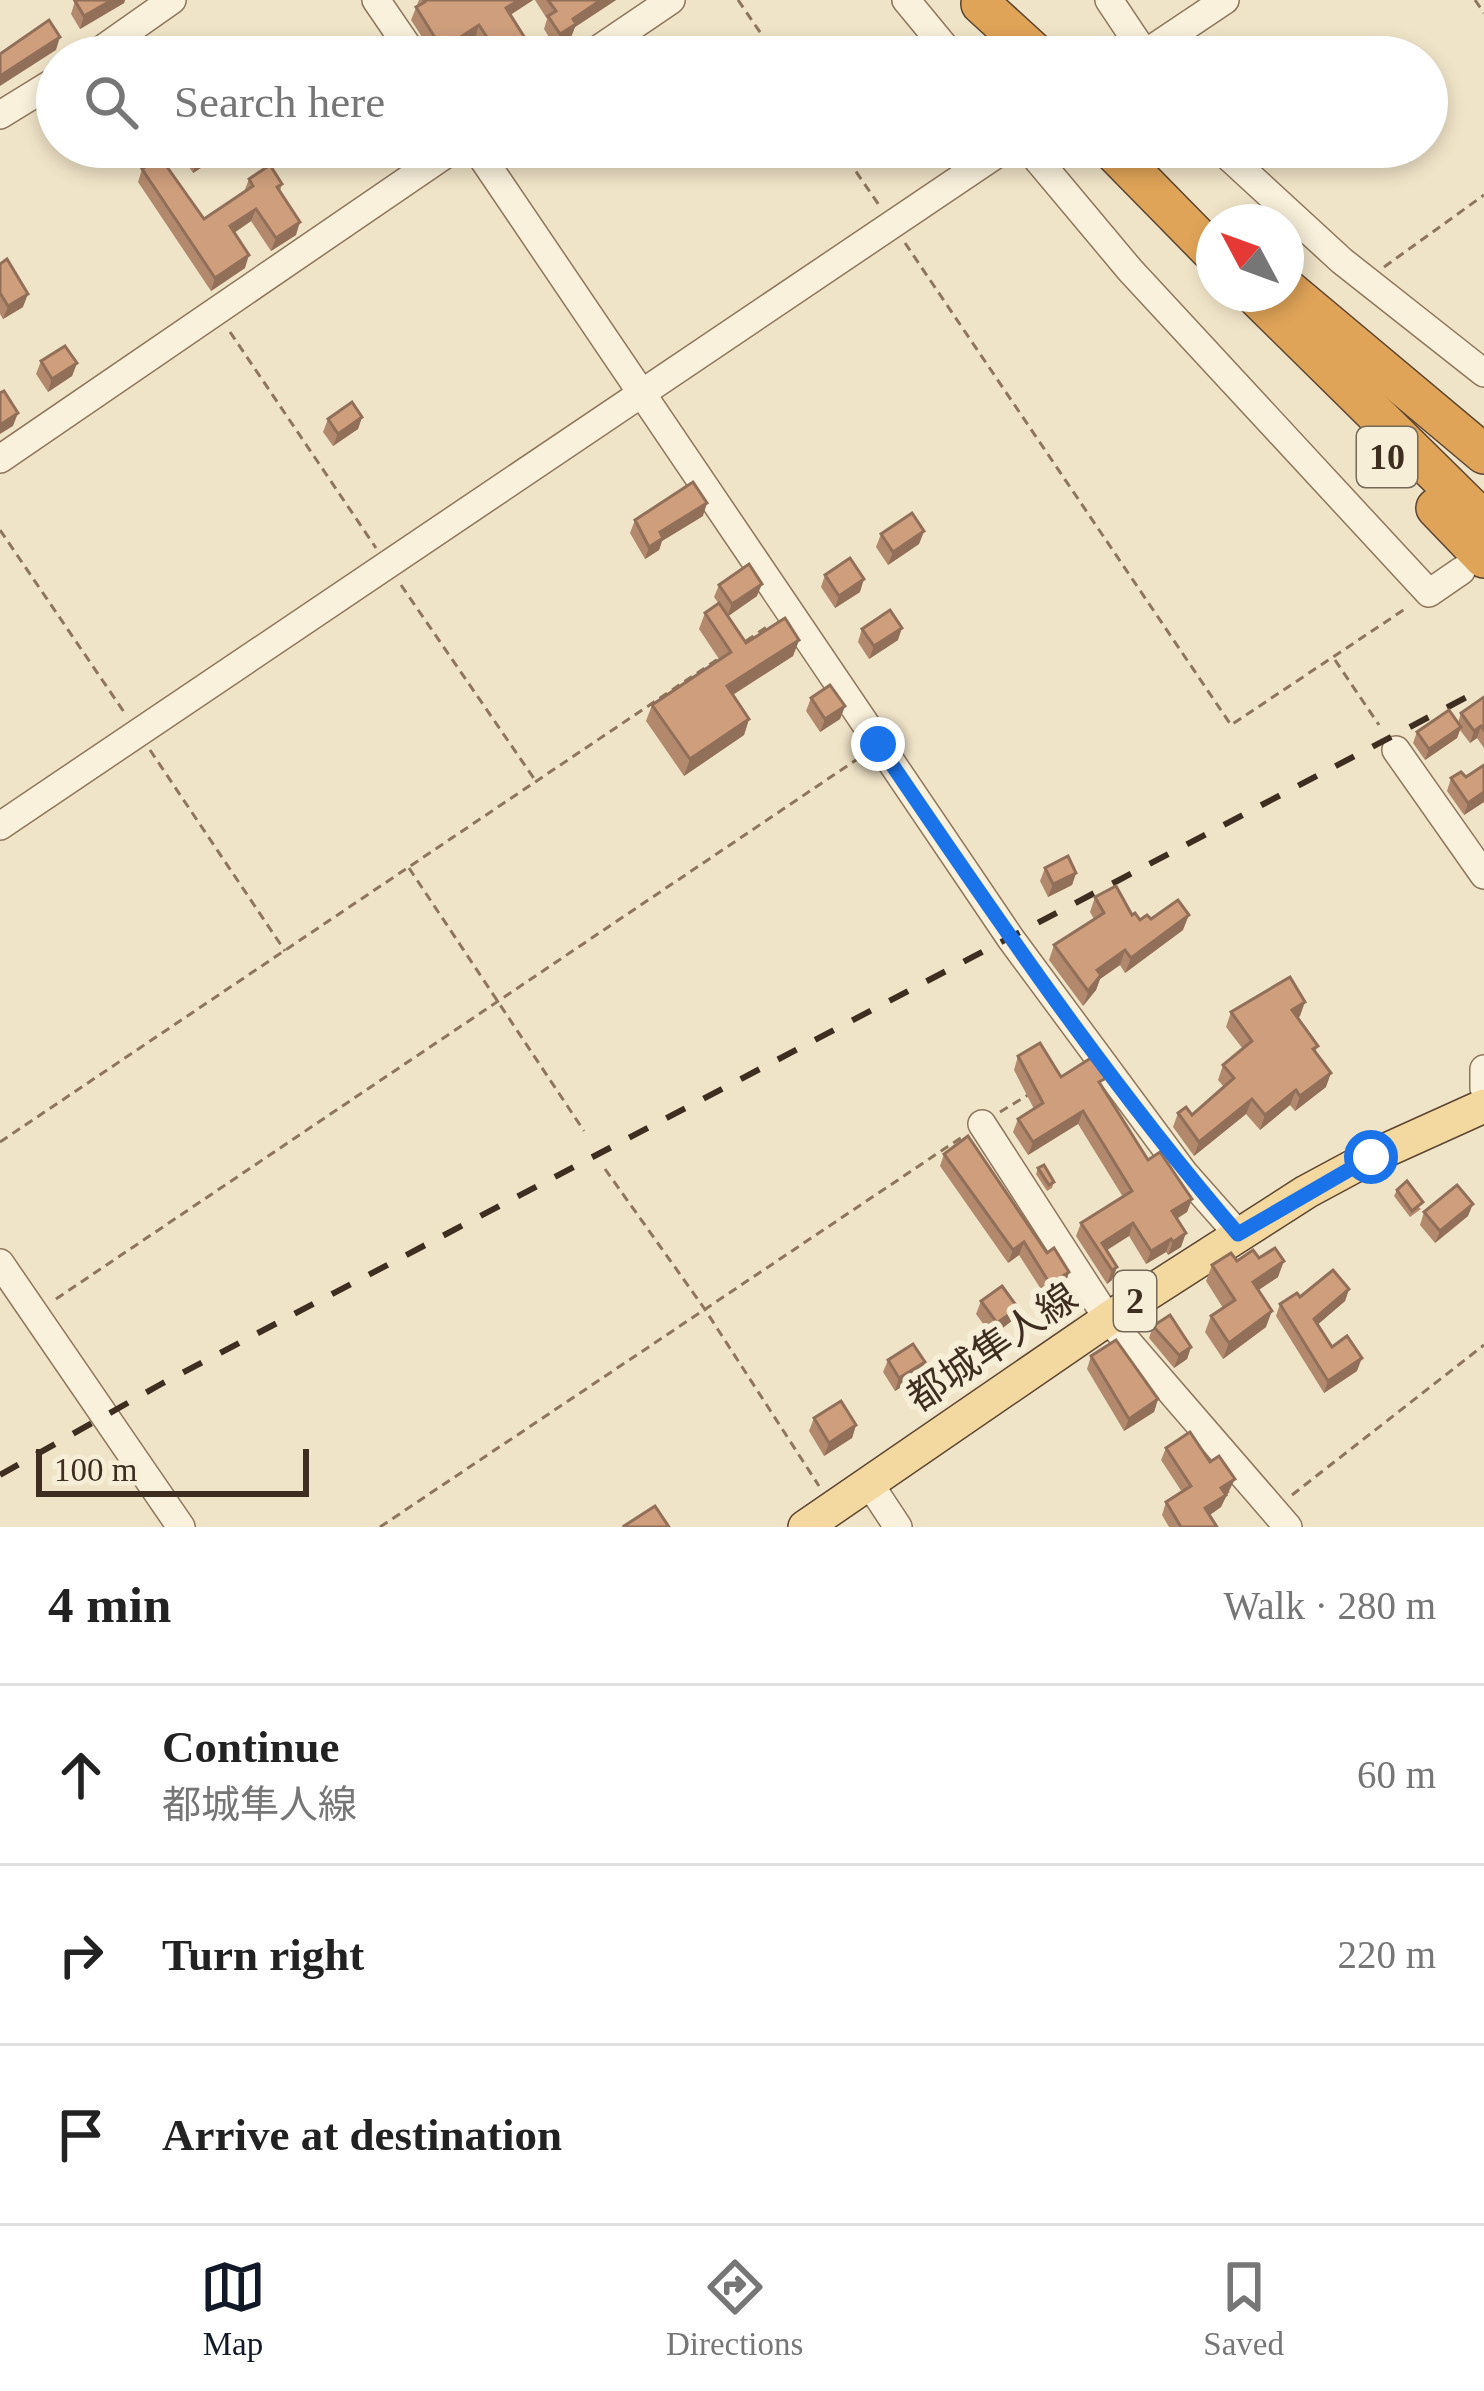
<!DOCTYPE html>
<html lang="en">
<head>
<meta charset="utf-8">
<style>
	:root { --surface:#fff; --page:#f2f2f2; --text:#222; --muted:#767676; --line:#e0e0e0; --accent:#111827 }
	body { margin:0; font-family:"Times New Roman","Noto Sans JP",serif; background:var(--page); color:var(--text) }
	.compass { position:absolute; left:1196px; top:204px; width:108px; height:108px; border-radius:50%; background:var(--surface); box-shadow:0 6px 18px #0003; rotate:311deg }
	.scale { position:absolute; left:36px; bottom:30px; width:273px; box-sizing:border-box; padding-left:12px; border:6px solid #3d2e20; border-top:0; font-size:33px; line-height:42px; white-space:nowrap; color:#3d2e20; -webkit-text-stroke:9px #f7eed8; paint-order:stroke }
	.stop { position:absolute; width:36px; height:36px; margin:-27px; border:9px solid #1a73e8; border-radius:50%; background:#fff }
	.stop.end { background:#1a73e8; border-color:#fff; box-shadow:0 3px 12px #0008 }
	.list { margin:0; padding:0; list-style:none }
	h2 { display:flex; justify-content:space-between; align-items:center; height:156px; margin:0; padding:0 48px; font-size:51px }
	h2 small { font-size:39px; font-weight:400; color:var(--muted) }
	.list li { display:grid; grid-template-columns:78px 1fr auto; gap:36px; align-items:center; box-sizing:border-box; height:180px; padding:0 48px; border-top:3px solid var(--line) }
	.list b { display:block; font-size:45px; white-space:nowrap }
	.list p { margin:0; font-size:39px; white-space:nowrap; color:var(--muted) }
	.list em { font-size:39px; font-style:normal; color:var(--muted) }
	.icon { flex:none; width:66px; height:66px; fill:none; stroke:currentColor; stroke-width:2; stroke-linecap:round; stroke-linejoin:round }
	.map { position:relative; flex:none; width:1484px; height:1527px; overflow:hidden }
	.search { position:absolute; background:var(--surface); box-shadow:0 6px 18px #0003; left:36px; right:36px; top:36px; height:132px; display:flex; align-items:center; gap:30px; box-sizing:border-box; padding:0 42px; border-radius:66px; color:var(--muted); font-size:45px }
	.sheet { height:696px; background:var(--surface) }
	nav { display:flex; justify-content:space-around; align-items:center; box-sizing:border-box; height:168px; border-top:3px solid var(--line); background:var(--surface); font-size:33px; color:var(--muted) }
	nav a { display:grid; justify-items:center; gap:6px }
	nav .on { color:var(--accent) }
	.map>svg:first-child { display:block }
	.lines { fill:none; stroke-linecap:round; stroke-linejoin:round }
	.minor-casing { stroke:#8d765c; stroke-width:30 }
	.major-casing { stroke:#5b4430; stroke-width:36 }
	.highway-casing { stroke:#5b4430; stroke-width:42 }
	.path { stroke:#8d765c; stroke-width:3; stroke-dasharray:9 6; stroke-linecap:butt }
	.minor { stroke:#faf1dc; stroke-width:27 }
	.major { stroke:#f3d9a0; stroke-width:33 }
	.highway { stroke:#e0a458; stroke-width:39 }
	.rail { stroke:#3d2e20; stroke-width:6; stroke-dasharray:21 21; stroke-linecap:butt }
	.wall { fill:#b2896c }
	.shaded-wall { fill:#916f58 }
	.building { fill:#cf9f7d; stroke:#916f58; stroke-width:3 }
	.route { stroke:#1a73e8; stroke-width:15 }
	.labels { text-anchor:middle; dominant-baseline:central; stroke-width:12; stroke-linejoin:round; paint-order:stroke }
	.shield { fill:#f7eed8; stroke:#756857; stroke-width:3 }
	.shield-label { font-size:36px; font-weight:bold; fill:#3d2e20 }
	.street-label { font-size:39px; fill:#3d2e20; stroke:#f7eed8 }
</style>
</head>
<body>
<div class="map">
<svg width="1484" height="1527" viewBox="0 0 1484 1527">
	<rect width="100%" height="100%" fill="#f0e4c8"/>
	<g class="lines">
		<g class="minor-casing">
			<g id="minor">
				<path d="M376,0L415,57"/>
				<path d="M906,0L953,57"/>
				<path d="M1109,0L1147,57"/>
				<path d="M91,57L172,0"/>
				<path d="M587,57L671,0"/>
				<path d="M1140,57L1225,0"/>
				<path d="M0,115L57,80"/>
				<path d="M475,147L1011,939L1184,1173L1238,1234"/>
				<path d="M1027,147L1130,270L1429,593L1461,571"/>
				<path d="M1218,147L1342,261L1484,373"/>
				<path d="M0,459L456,147"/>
				<path d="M1396,750L1484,875"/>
				<path d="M0,826L1007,147"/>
				<path d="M1484,1069V1088"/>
				<path d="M982,1124L1108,1319L1288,1527"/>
				<path d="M0,1263L181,1527"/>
				<path d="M869,1483L898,1527"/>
			</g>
		</g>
		<g class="major-casing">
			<path id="major" d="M805,1527L1108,1319L1306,1192L1371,1157L1484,1106"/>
		</g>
		<g class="highway-casing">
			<g id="highway">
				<path d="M981,4L1039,57"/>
				<path d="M1109,147L1214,254"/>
				<path d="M1286,288L1484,454"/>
				<path d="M1254,294L1484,521"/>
				<path d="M1436,508L1484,558"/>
			</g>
		</g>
		<g class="path">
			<path d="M738,0L777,57"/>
			<path d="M1475,0L1484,13"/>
			<path d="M839,147L879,205"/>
			<path d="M905,243L1231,725L1408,607"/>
			<path d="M1384,267L1484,195"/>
			<path d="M230,332L376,548"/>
			<path d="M0,530L124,712"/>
			<path d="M401,585L535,780"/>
			<path d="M746,641L768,626"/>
			<path d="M1335,660L1379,725"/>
			<path d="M150,750L285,951"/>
			<path d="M409,868L584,1131"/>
			<path d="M1000,1112L1028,1095"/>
			<path d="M0,1142L718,659"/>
			<path d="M605,1169L704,1308L819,1486"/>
			<path d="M56,1299L859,758"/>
			<path d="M1292,1495L1484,1345"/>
			<path d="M380,1527L962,1137"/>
		</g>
		<use href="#minor" class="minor"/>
		<use href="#major" class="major"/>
		<use href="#highway" class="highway"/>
		<path class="rail" d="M0,1475L163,1383L1484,688"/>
	</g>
	<g class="wall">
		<path d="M78,0H125L124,3L80,29L71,14L75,1Z"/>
		<path d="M419,0H533L510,15L530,46L526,57H487L475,38L445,57H435L411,20Z"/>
		<path d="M535,0H616L575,27L571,37L555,47L544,29L547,19Z"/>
		<path d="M181,147H233L193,173L179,152Z"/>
		<path d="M142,169L204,219L244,192L249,179L282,184L280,191L296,235L271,251L251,221L234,233L245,268L211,291L138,182Z"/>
		<path d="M0,264L23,307L3,319L0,314Z"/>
		<path d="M41,361L77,363L72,376L48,392L36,374Z"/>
		<path d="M362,417L358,429L333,446L323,432L328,419Z"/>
		<path d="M703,516L662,541L659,550L645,559L630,533L635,520Z"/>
		<path d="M924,531L919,544L888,565L876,547L881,534Z"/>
		<path d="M825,575L860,592L835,608L821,587Z"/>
		<path d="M719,585L757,596L728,616L746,643L799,640L793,656L733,695L749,719L744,735L684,776L646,721L652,705L719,659L699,629L705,613L719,604L714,597Z"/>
		<path d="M862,629L898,640L869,659L858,642Z"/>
		<path d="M1484,697V748L1477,738L1470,743L1460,730L1457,738L1425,760L1413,743L1417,732L1458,723L1461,713Z"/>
		<path d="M811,698L845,706L840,719L820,732L806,711Z"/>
		<path d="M1484,765V802L1464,815L1447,791L1451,778L1466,777Z"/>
		<path d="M1045,868L1076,873L1072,885L1048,897L1040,881Z"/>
		<path d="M1095,897L1140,920L1151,919L1183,930L1125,973L1120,965L1100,979L1096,990L1083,1006L1049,960L1054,945L1094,919L1090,912Z"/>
		<path d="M1231,1012L1300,1016L1298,1018L1318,1046L1315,1052L1326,1087L1295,1111L1290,1105L1260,1130L1246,1114L1194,1156L1173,1127L1178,1113L1192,1115L1224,1087L1218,1080L1223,1065L1243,1049L1226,1027Z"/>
		<path d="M1018,1056L1061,1077L1103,1087L1148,1160L1192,1199L1187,1212L1177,1219L1181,1247L1168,1255L1166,1252L1146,1264L1129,1236L1106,1250L1117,1267L1112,1280L1107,1284L1076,1236L1081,1223L1123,1197L1078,1124L1028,1155L1013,1132L1018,1119L1034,1109L1014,1070Z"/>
		<path d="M944,1154L1047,1253L1069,1272L1065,1285L1046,1297L1019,1255L1008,1263L940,1166Z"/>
		<path d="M1038,1168L1054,1182L1052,1188L1047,1191L1036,1174Z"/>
		<path d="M1397,1190L1421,1209L1410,1217L1394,1196Z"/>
		<path d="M1424,1212L1468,1216L1435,1243L1420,1225Z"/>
		<path d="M1237,1261L1278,1277L1258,1290L1266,1327L1223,1359L1205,1332L1211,1316L1223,1308L1206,1281L1212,1265Z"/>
		<path d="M1349,1289L1345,1301L1317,1325L1332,1347L1357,1371L1324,1393L1276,1316L1280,1304L1300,1297Z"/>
		<path d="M981,1301L1018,1308L1013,1320L992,1336L976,1314Z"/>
		<path d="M1153,1326L1191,1347L1187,1359L1174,1368L1149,1338Z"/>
		<path d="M1091,1356L1158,1399L1154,1412L1124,1431L1087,1369Z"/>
		<path d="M888,1360L925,1362L920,1375L895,1391L883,1372Z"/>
		<path d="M814,1418L856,1425L852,1438L824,1456L809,1431Z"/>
		<path d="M1166,1448L1230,1492L1225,1495L1221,1507L1210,1515L1217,1527H1169L1162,1515L1166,1502L1182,1492L1161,1460Z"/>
	</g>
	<g class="shaded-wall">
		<path d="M112,0H125L124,3L80,29L84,16Z"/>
		<path d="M519,0H533L501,21L506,8Z"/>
		<path d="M601,0H616L575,27L571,37L555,47L560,34L573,19Z"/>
		<path d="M479,25L475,38L445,57H440L442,49Z"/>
		<path d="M60,37L56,50L0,86V76Z"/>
		<path d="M530,46L526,57H513Z"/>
		<path d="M218,147H233L193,173L197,160Z"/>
		<path d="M256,209L251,221L225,239L230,226Z"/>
		<path d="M300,222L296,235L271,251L276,238Z"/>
		<path d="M249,255L245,268L211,291L215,278Z"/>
		<path d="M28,294L23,307L3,319L8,306Z"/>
		<path d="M77,363L72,376L48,392L52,379Z"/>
		<path d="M18,413L13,426L0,434V425Z"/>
		<path d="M362,417L358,429L333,446L338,434Z"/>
		<path d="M707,503L703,516L662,541L659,550L645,559L649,547L660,532Z"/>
		<path d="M924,531L919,544L888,565L893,552Z"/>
		<path d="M864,579L860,592L835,608L839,596Z"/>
		<path d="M762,584L757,596L727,617L732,604Z"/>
		<path d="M902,628L898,640L869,659L874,646Z"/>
		<path d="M799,640L793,656L721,702L727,686Z"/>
		<path d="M845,706L840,719L820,732L825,719Z"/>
		<path d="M749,719L744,735L684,776L690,759Z"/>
		<path d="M1481,726L1477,738L1470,743L1474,731Z"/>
		<path d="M1461,727L1457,738L1425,760L1429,749Z"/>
		<path d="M1484,792V802L1464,815L1468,803Z"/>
		<path d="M1076,873L1072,885L1048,897L1053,884Z"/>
		<path d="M1189,915L1183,930L1125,973L1131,958Z"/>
		<path d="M1125,950L1120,965L1100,979L1096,990L1083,1006L1097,970Z"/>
		<path d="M1305,1002L1300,1016L1287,1024L1292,1010Z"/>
		<path d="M1331,1073L1326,1087L1295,1111L1300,1096Z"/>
		<path d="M1296,1090L1290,1105L1260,1130L1265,1115Z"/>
		<path d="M1252,1099L1246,1114L1194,1156L1199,1142Z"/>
		<path d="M1083,1111L1078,1124L1028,1155L1033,1142Z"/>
		<path d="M1192,1199L1187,1212L1167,1224L1172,1211Z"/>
		<path d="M1473,1204L1468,1216L1435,1243L1440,1231Z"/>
		<path d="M1133,1223L1129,1236L1101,1254L1102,1243Z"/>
		<path d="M1186,1233L1181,1247L1168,1255L1173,1242Z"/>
		<path d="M1171,1239L1166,1252L1146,1264L1151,1251Z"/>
		<path d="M1024,1242L1019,1255L1008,1263L1013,1250Z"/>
		<path d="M1284,1261L1278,1277L1247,1298L1253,1282Z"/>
		<path d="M1117,1267L1112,1280L1107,1284L1112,1270Z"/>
		<path d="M1069,1272L1065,1285L1046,1297L1050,1284Z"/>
		<path d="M1349,1289L1345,1301L1309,1332L1314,1319Z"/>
		<path d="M1018,1308L1013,1320L992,1336L997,1323Z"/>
		<path d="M1272,1311L1266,1327L1223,1359L1229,1343Z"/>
		<path d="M1191,1347L1187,1359L1174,1368L1179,1355Z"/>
		<path d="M1362,1358L1357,1371L1324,1393L1328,1381Z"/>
		<path d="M925,1362L920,1375L895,1391L899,1378Z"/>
		<path d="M1158,1399L1154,1412L1124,1431L1129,1419Z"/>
		<path d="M856,1425L852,1438L824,1456L829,1443Z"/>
		<path d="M1235,1479L1221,1507L1201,1521L1205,1508L1221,1488Z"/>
	</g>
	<g class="building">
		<path d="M78,0H112L84,16L75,1Z"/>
		<path d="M424,0H519L506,8L530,46L513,57H500L479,25L442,49L416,7L425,2Z"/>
		<path d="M548,0H601L573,19L576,24L560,34L548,16L556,11Z"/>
		<path d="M49,20L60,37L0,76V54Z"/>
		<path d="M189,147H218L197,160Z"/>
		<path d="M160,157L204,219L253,186L249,179L270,165L282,184L277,187L300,222L276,238L256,209L230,226L249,255L215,278L142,169Z"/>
		<path d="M7,259L28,294L8,306L0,293V264Z"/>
		<path d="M65,346L77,363L52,379L41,361Z"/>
		<path d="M4,391L18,413L0,425V393Z"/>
		<path d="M352,402L362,417L338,434L328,419Z"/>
		<path d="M693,482L707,503L660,532L663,538L649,547L635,520Z"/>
		<path d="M912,513L924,531L893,552L881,534Z"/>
		<path d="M850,558L864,579L839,596L825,575Z"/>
		<path d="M749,564L762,584L732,604L719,585Z"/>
		<path d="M719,603L746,643L785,618L799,640L727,686L749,719L690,759L652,705L731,652L705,613Z"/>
		<path d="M890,610L902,628L874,646L862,629Z"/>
		<path d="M830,685L845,706L825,719L811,698Z"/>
		<path d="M1484,697V730L1481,726L1474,731L1461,713Z"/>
		<path d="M1449,710L1461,727L1429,749L1417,732Z"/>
		<path d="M1484,765V792L1468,803L1451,778L1461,772L1466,777Z"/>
		<path d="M1068,856L1076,873L1053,884L1045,868Z"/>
		<path d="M1116,886L1132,915L1135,913L1140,920L1147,915L1151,919L1178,900L1189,915L1131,958L1125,950L1097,970L1101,975L1088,991L1054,945L1104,913L1095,897Z"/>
		<path d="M1290,977L1305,1002L1292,1010L1318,1046L1313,1049L1331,1073L1300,1096L1296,1090L1265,1115L1252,1099L1199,1142L1178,1113L1186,1107L1192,1115L1234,1078L1223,1065L1252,1041L1231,1012Z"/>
		<path d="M1040,1043L1061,1077L1091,1058L1106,1078L1099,1082L1148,1160L1160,1152L1192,1199L1172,1211L1186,1233L1173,1242L1171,1239L1151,1251L1133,1223L1102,1243L1117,1267L1112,1270L1081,1223L1132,1191L1083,1111L1033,1142L1018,1119L1043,1103L1018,1056Z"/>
		<path d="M968,1136L1047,1253L1054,1248L1069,1272L1050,1284L1024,1242L1013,1250L944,1154Z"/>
		<path d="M1044,1165L1054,1182L1049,1185L1038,1168Z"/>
		<path d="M1407,1181L1423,1202L1412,1211L1397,1190Z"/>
		<path d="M1457,1185L1473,1204L1440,1231L1424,1212Z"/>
		<path d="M1275,1248L1284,1261L1253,1282L1272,1311L1229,1343L1211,1316L1235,1300L1212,1265L1231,1253L1237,1261L1253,1250L1259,1258Z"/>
		<path d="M1333,1270L1349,1289L1314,1319L1332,1347L1347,1336L1362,1358L1328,1381L1280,1304L1297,1293L1300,1297Z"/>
		<path d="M1002,1286L1018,1308L997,1323L981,1301Z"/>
		<path d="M1170,1315L1191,1347L1179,1355L1153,1326Z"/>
		<path d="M1116,1340L1158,1399L1129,1419L1091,1356Z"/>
		<path d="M913,1344L925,1362L899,1378L888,1360Z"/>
		<path d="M841,1401L856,1425L829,1443L814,1418Z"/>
		<path d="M1190,1432L1210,1462L1219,1456L1235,1479L1221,1488L1226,1495L1205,1508L1217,1527H1181L1166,1502L1191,1486L1166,1448Z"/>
		<path d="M655,1506L669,1527H625L624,1526Z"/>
	</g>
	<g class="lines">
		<path class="route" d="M878,744C992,912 1106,1080 1238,1234L1371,1157"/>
	</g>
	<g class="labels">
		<g class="shield">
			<rect x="1357" y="427" width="60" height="60" rx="9"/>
			<rect x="1114" y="1271" width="42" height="60" rx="9"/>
		</g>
		<g class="shield-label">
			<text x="1387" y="457">10</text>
			<text x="1135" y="1301">2</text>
		</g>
		<g class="street-label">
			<text transform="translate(992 1347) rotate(-34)">都城隼人線</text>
		</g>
	</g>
</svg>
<svg class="compass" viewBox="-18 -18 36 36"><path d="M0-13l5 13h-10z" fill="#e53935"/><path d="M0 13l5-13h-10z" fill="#767676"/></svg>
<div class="scale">100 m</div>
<div class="stop" style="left:1371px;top:1157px"></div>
<div class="stop end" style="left:878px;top:744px"></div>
<div class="search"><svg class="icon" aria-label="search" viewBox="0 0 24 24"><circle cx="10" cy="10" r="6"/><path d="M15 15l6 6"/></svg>Search here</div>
</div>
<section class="sheet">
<h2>4 min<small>Walk · 280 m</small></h2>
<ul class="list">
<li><svg class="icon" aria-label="ahead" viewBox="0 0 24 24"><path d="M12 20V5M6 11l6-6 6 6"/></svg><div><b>Continue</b><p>都城隼人線</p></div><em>60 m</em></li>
<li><svg class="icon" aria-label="right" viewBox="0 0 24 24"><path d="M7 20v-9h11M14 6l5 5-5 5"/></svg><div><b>Turn right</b></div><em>220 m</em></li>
<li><svg class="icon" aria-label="arrive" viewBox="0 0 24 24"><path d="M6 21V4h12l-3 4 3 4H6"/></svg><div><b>Arrive at destination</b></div></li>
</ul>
</section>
<nav>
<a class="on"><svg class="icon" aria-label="map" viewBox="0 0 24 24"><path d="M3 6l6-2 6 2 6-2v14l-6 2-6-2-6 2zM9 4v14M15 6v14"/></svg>Map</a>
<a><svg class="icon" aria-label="directions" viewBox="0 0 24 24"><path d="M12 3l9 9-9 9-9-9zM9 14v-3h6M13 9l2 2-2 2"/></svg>Directions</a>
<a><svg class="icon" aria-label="saved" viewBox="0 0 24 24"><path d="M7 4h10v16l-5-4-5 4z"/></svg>Saved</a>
</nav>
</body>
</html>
